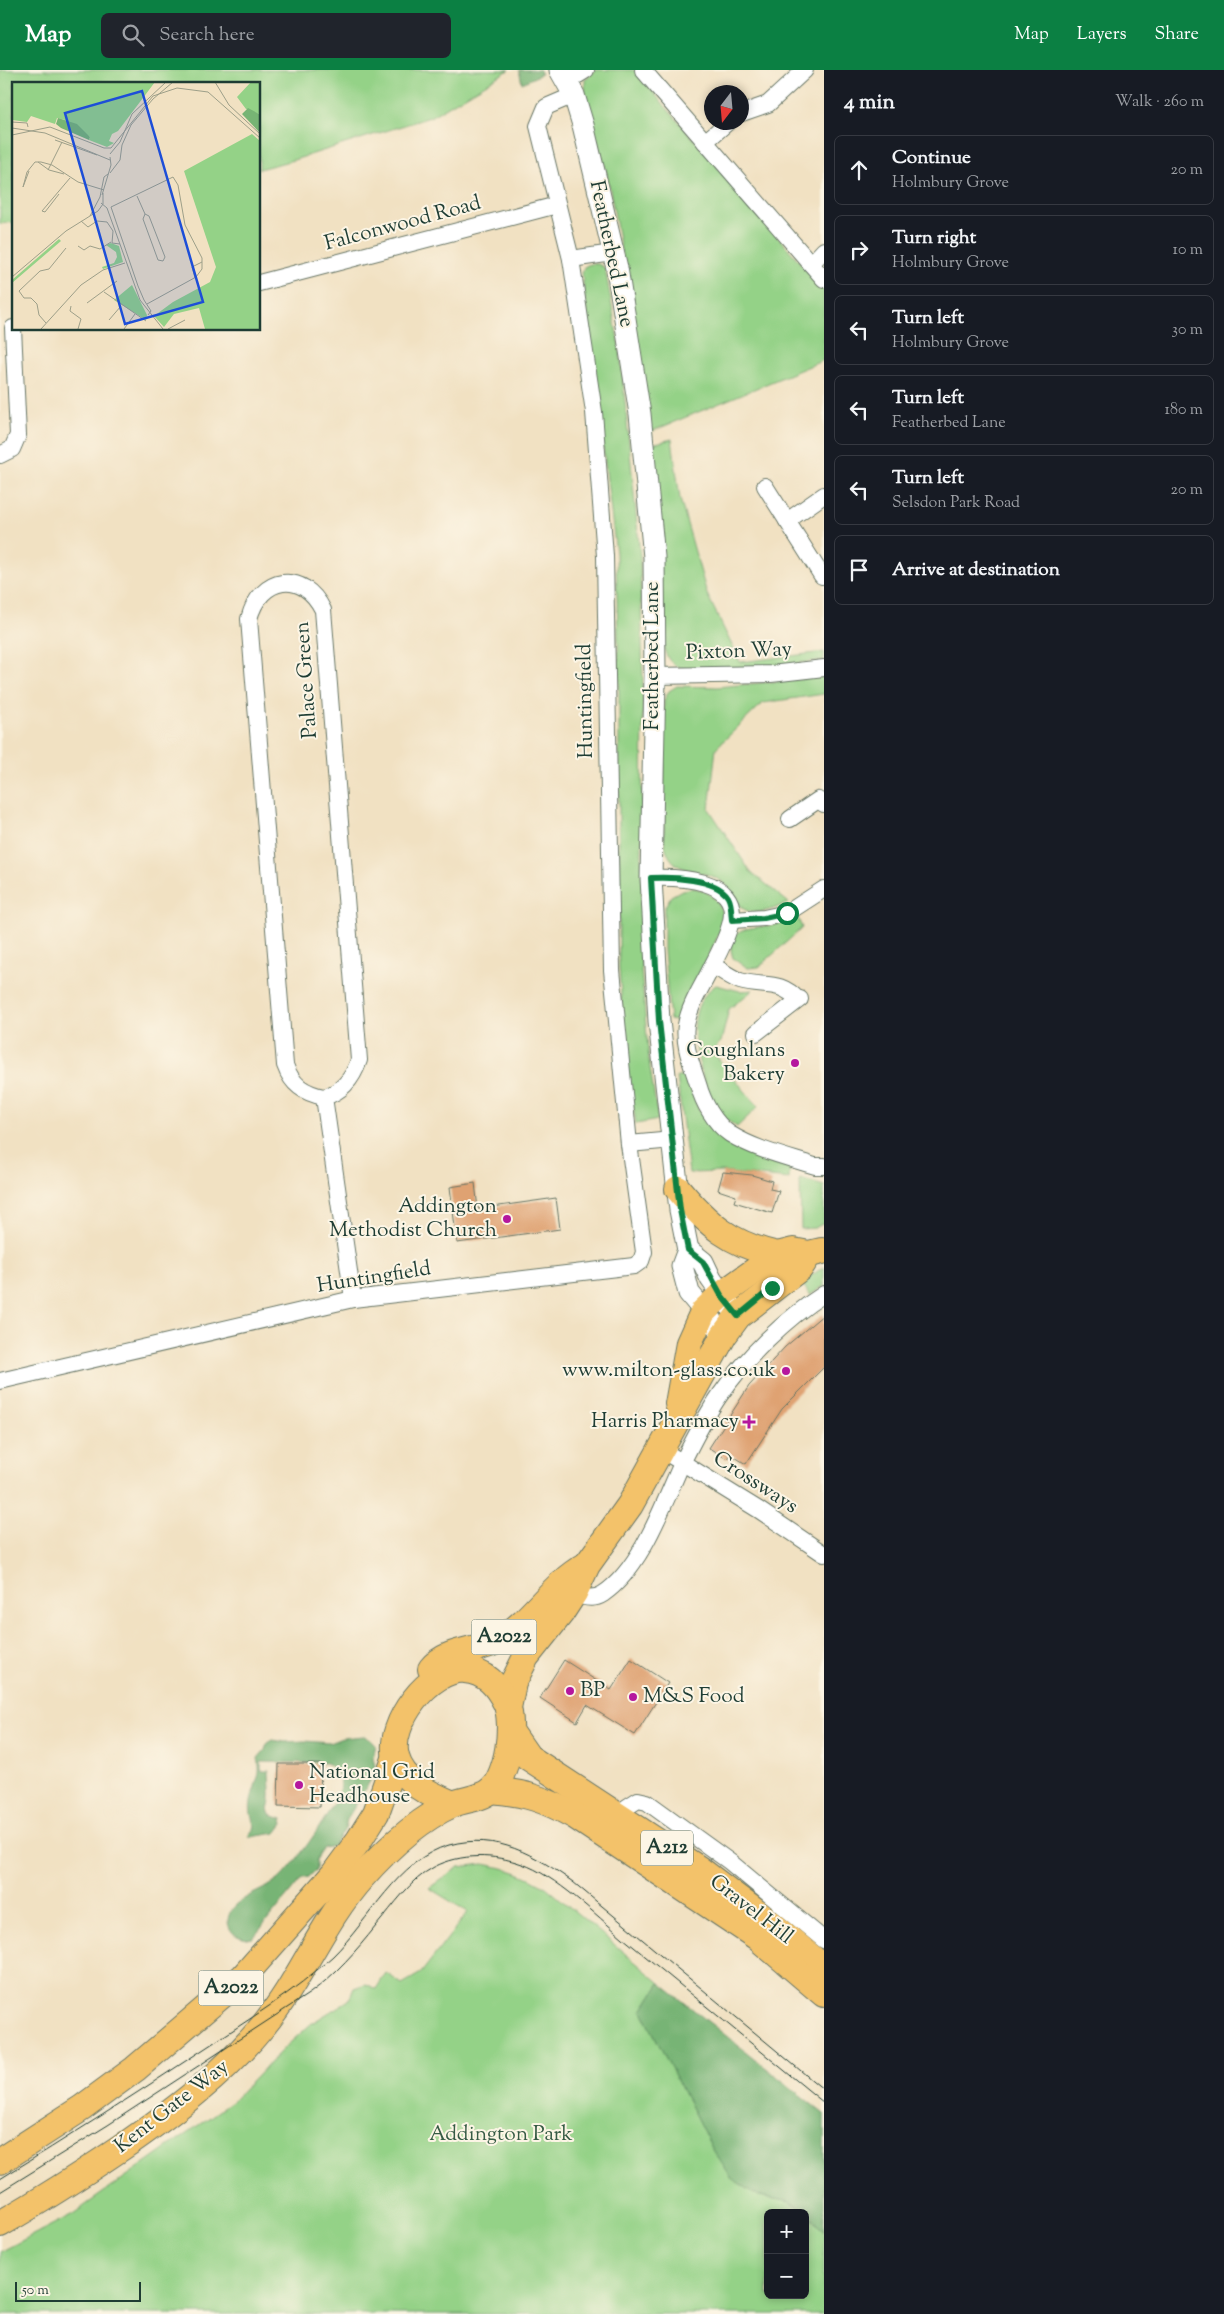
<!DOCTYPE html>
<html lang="en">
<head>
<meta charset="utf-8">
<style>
	:root { --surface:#171b24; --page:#20242c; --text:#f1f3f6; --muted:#9ea1a6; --line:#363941; --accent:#0b8043 }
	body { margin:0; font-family:"Sorts Mill Goudy",serif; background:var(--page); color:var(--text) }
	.controls { position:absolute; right:15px; bottom:15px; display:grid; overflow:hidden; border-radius:8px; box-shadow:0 2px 8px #0003 }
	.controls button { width:45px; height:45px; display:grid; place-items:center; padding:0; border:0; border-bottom:1px solid var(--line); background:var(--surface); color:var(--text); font:25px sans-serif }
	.compass { position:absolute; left:704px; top:15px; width:45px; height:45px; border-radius:50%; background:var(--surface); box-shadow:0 2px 8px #0003; rotate:196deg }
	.scale { position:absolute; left:15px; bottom:12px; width:126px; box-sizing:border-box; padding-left:5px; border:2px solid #1f3d34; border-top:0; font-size:14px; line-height:18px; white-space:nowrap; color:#1f3d34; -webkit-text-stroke:4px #fcf5e5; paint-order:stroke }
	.stop { position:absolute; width:15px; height:15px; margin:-11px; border:4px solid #0b8043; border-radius:50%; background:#fff }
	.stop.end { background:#0b8043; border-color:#fff; box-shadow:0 1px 5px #0008 }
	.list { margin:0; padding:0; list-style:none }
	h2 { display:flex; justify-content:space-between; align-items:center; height:65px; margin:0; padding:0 20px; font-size:21px }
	h2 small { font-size:16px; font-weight:400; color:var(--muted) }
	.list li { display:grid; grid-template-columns:32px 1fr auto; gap:15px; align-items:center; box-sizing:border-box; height:70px; margin:0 10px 10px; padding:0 10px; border:1px solid var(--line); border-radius:8px }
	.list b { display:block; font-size:19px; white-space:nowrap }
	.list p { margin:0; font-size:16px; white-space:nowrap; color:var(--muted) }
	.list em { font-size:16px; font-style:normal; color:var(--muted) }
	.icon { flex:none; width:28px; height:28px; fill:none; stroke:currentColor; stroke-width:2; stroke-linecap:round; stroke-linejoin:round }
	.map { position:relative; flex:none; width:824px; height:2244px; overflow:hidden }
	header { display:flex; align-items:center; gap:30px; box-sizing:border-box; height:70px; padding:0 25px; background:var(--accent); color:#fff }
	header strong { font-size:24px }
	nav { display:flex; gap:28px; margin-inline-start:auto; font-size:18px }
	.search { width:350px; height:45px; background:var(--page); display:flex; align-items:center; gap:12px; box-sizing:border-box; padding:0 18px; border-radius:8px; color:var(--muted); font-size:19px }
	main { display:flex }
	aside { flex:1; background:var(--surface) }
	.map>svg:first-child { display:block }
	.green { fill:#94d287; stroke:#5a885e; fill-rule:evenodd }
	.forest { fill:#77b474; stroke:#4b7854 }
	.building { fill:#dfa272 }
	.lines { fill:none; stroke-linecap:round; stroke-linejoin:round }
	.minor-casing { stroke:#687666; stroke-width:18 }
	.tertiary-casing { stroke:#687666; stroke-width:23 }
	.primary-casing { stroke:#687666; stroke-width:28 }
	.minor { stroke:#fff; stroke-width:16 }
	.tertiary { stroke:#fff; stroke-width:21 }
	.primary { stroke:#f3c26a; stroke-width:26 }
	.tram { stroke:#1f3d34; stroke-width:1 }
	.route { stroke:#0b8043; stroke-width:6 }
	.poi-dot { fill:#b5179e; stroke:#fcf5e5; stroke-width:2 }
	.labels { text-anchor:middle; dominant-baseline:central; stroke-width:4; stroke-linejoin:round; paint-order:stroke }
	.shield { fill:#fcf5e5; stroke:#617469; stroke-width:1 }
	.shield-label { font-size:20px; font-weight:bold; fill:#1f3d34 }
	.street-label { font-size:21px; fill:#1f3d34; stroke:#fcf5e5 }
	.poi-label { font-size:21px; fill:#1f3d34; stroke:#fcf5e5; text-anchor:end }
	.park-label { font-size:21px; fill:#365b45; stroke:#fcf5e5 }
	.inset-road { fill:none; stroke:#9d9f89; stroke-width:1 }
	.view { fill:#1d4ed8; fill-opacity:0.15; stroke:#1d4ed8; stroke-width:2.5 }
	.inset-edge { fill:none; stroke:#1f3d34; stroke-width:2.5 }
</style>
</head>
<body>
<header>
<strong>Map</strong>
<div class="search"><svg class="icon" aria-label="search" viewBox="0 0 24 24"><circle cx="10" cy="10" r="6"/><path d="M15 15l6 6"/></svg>Search here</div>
<nav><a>Map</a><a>Layers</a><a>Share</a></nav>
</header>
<main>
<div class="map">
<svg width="824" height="2244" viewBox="0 0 824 2244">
	<rect width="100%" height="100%" fill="#fcf5e5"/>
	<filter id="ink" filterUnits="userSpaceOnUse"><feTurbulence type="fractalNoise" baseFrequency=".02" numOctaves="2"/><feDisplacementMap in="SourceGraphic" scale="10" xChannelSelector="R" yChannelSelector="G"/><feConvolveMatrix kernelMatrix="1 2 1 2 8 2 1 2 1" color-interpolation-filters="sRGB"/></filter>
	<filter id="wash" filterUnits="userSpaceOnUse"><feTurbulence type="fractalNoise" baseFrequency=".0096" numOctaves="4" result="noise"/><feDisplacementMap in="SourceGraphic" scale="20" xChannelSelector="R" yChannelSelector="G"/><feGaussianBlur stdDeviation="1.12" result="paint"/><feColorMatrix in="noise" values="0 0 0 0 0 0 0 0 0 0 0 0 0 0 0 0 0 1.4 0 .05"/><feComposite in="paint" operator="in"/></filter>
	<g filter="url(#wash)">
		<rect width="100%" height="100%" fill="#f1e1c2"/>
		<g class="green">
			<path d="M0,0H509L430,47L297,89L259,99V14H14V152L0,154Z"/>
			<path d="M596,0H634L824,220V290L650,362C637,277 624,193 608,109C601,76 584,44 585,9Z"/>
			<path d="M590,194H598L605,198L620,281L640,485L643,613L641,899L649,991L658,1050L636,1054L626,992L619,898V612L616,483L582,204L584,197Z"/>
			<path d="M672,369L680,429L707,524L740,592L824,582V590C797,593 696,607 676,596C669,592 666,586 664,578L652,374Z"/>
			<path d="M824,607V624L763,633L716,678L709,739L750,801L789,833C777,837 762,845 748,841C735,837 733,820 723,812C698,795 671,809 664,771V630L669,621L677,616L717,617Z"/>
			<path d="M693,818C712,821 720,832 725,850L679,952L670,950L664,880V838L671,826L682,820Z"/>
			<path d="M797,846L802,858L759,897L748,898L733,888C722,854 755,859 775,855C783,853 789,851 797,846Z"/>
			<path d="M716,915L740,921L753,920L729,939L721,972L712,981L758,1037L737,1057C732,1053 725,1050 721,1045C710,1033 705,1016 701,1000C694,971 686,935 716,915Z"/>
			<path d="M685,1006L698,1038L711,1056L790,1095L789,1109L723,1102L689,1103L677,1007Z"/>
			<path d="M800,1109L824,1116V1153L815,1158L801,1159Z"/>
			<path d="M824,1197V1216L810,1225L801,1212Z"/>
			<path d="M483,1794C507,1798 525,1804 546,1817L660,1913L642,1941L712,2078L732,2108L759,2126L787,2131L811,2146L824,2162V2244H0V2182L73,2144L234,2030L282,1980L312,1953L349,1930L354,1918L365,1914L376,1919L386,1903L402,1914L421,1903L468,1842L429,1818L459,1797ZM768,2143H805V2225H768Z"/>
		</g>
		<g class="forest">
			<path d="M519,0H540L541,4L522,13Z"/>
			<path d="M364,1666L371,1670L376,1675L373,1687L375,1696L372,1708L347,1749L345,1759L334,1776L324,1778L316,1790V1800L309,1807L302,1808L253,1868C233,1872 219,1852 235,1836C247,1824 265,1820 278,1810C292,1799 340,1732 340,1715C340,1705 335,1698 327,1693L261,1692V1701H269C269,1713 272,1728 268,1739L270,1745L282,1749L283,1754L276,1763L250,1767L249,1765L255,1757C246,1736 252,1727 258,1707C260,1701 259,1694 258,1688L265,1680L267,1673L272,1670L285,1672L305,1671L329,1673L342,1668Z"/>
			<path d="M660,1913L824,2044V2162L811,2146L787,2131L759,2126L731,2108L712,2078L642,1941Z"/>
		</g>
		<g id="blocks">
			<g class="building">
				<path d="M723,1102L752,1105L772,1111L770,1119L779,1121L772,1143L734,1132L736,1126L718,1120Z"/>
				<path d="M475,1113L478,1139L556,1128L560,1159L457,1173L450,1117Z"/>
				<path d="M824,1244V1297L782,1339L746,1394L730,1384L727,1389L709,1378L749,1316L785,1277Z"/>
				<path d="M631,1589L668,1613L635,1665L587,1635L577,1652L540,1628L564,1590L611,1620Z"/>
				<path d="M279,1694H321L320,1737L278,1736Z"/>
			</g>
		</g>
	</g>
	<g filter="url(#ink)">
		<use href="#blocks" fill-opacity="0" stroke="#687666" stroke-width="1"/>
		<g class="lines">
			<g class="minor-casing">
				<g id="minor">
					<path d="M643,0L824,209"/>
					<path d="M564,5H578L586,0"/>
					<path d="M742,43L768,34L805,0"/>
					<path d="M705,72L728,52"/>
					<path d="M571,189L613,183"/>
					<path d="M811,194L824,180"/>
					<path d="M259,213L557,135"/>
					<path d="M0,385L12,379L18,365L13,258"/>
					<path d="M765,416L822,506"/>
					<path d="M787,451L824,425"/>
					<path d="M655,606L771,604L824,598"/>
					<path d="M790,749L818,730L824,734"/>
					<path d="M651,808C678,807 740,808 731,851C728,865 719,883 712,896C703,916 690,933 686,955C683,975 692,995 698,1014C703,1032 714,1053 730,1064C756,1080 787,1087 815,1096H824"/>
					<path d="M732,850L764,848L787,843L824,819"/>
					<path d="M713,895C722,901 730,907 740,911C763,918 780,909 798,930"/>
					<path d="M756,963L800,929"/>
					<path d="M324,1027C342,1022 353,1008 359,990L323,540C303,499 260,506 249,549L285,995C292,1015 304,1023 324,1027L353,1229"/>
					<path d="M629,1074L673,1070"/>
					<path d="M0,1311L353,1229L634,1196L641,1191L644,1182L629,1074L612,900L605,486L594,342L571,189L538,56L546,37L574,25"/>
					<path d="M662,1380L759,1440L824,1484"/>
					<path d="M574,1523C584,1528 594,1530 603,1524C642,1498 664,1432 683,1391C694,1369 706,1345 720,1325C747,1286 785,1249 824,1224"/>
					<path d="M620,1747L627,1737L638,1730L647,1732L730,1792L824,1870"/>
				</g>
			</g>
			<g class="tertiary-casing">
				<g id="tertiary">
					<path d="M560,0L574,25L583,55L617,198L640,344L654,487L655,606L651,808L659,951L680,1140L688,1180L682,1196L689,1223L724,1265"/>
					<path d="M688,1180L703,1192L711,1209L730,1236"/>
				</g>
			</g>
			<g class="primary-casing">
				<g id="primary">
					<path d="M678,1119C708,1155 730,1174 777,1185"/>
					<path d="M678,1334L689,1273L703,1242L721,1225L777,1185L793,1181L809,1184L822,1181"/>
					<path d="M431,1599C448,1578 479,1582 501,1569C534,1549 552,1514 585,1496"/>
					<path d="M508,1638L513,1613L526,1587L561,1543L574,1523L587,1495L630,1435L724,1265L738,1246L800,1198L809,1184"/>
					<path d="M510,1661L528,1687L699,1799L769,1852L824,1898"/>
					<path d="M491,1720C526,1723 544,1729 575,1746L757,1867L824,1924"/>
					<path d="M0,2091L82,2038L135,1999L243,1907L334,1804L359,1770L376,1743L396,1686"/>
					<path d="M0,2154C42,2130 81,2105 121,2078C173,2042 223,2005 263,1956C301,1910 322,1852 362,1807C386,1780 419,1749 453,1734C465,1729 481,1729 491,1720C508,1705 515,1653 506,1633C497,1615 486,1602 465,1600C430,1597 387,1654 396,1687C403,1713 430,1724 453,1734"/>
				</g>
			</g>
			<use href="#minor" class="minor"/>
			<use href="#tertiary" class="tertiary"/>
			<use href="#primary" class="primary"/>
			<g class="tram">
				<path d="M0,2109C69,2067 137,2023 204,1979C248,1950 294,1922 333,1886C369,1851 398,1789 449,1775C497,1762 535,1785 573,1812L824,2020"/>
				<path d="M0,2122L108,2055L310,1923C336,1904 356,1881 376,1856C394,1835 410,1810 434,1797C461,1783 494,1784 522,1794C555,1805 596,1845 623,1868C690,1923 757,1978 824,2033"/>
			</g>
		</g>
	</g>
	<g class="lines" filter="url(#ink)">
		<path class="route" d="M772,1218L738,1246L721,1225L703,1192L688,1180L680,1140L659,951L651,808C671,807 716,808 728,827C732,834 731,843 732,850L764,848L787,843"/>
	</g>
	<g class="poi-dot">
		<circle cx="795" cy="993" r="5"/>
		<circle cx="507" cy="1149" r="5"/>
		<circle cx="786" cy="1301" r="5"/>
		<path d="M746.5 1344.5h5v5h5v5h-5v5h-5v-5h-5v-5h5z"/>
		<circle cx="570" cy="1621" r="5"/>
		<circle cx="633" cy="1627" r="5"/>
		<circle cx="299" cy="1715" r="5"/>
	</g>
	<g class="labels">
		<g class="shield">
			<rect x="471.5" y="1549.5" width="65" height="35" rx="4"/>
			<rect x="641" y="1760.5" width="52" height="35" rx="4"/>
			<rect x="198.5" y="1900.5" width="65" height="35" rx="4"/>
		</g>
		<g class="shield-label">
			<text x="504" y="1567">A2022</text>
			<text x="667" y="1778">A212</text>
			<text x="231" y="1918">A2022</text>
		</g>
		<g class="street-label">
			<text transform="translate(403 154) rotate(-15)">Falconwood Road</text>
			<text transform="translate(611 184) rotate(78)">Featherbed Lane</text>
			<text transform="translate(739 582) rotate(-2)">Pixton Way</text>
			<text transform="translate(653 586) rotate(-90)">Featherbed Lane</text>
			<text transform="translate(307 610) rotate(-94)">Palace Green</text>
			<text transform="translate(586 631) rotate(-91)">Huntingfield</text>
			<text transform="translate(374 1208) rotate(-9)">Huntingfield</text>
			<text transform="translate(755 1413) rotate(33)">Crossways</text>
			<text transform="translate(751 1840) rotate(38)">Gravel Hill</text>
			<text transform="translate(172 2037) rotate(-38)">Kent Gate Way</text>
		</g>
		<g class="poi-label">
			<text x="785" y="981">Coughlans<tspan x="785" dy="24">Bakery</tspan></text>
			<text x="497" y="1137">Addington<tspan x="497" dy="24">Methodist Church</tspan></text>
			<text x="776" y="1301">www.milton-glass.co.uk</text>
			<text x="739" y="1352">Harris Pharmacy</text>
			<text x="580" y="1621" text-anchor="start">BP</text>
			<text x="643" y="1627" text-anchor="start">M&amp;S Food</text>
			<text x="309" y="1703" text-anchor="start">National Grid<tspan x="309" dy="24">Headhouse</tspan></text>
		</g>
		<g class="park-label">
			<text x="501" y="2065">Addington Park</text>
		</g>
	</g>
	<g transform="translate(12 12)">
		<rect width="248" height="248" fill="#f1e1c2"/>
		<path d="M0,0H143L106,49L100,52L97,59L102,61L95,65L77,58L78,55L53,38L45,36L43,42L19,34L15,40L0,38ZM239,0H247V32L234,27L225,15ZM240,52L248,59L247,247H193L187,226L162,232L152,245L142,234L161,220L198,200L204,185L172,89ZM47,157L49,159L0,201V198ZM99,161L107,164L111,180L91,187L90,185L102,181L105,175L104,170L94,163ZM120,203L135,233L134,238L102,218Z" fill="#94d287"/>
		<path d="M236,26L247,32V50L230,32ZM46,36L65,42L78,55L77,58L49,46L44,42Z" fill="#77b474"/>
		<path class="inset-road" d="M203,0L217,23L248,52M0,40L15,41L16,45M0,46L33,51L98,78M0,53L38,45L92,66H99L141,14L165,6L196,10L248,56M43,58L85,73M98,72L108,60L120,32L154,0M108,78L110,63L119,43L141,17L161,0M26,80L37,88L52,92M36,88L50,60M17,89L11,105L15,90L23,80H29L40,83L66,100L92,108M98,91L108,78M47,112L33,130L30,129L58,96M90,113L99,83L98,75M125,114L133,132L137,134L153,175L151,179L146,178L131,137L133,132M89,121L95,126L128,218L151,247M78,134L88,115L92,95L96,92M69,139L76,145L85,139L95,140L101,149L100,161L108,162M66,164L72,168L78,164L88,167L99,160M0,195L54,149L86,129L91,122V111M183,196L180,185L190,180M92,210L134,239M75,221L105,199M135,222L184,195L190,187V176L173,143L166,103L161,95L99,125L126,204L132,218L139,229L136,233M59,224L58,229L69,237L66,247M97,238L109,224M34,241L27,233L25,222L19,216H12L7,209L28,189L37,187L54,166M29,247L69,203L91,188L113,181M112,247L123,232M156,247L173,238"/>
		<path class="view" d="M130,9L191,220L113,242L53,31Z"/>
		<rect width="248" height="248" class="inset-edge"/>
	</g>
</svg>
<div class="controls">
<button>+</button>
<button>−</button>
</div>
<svg class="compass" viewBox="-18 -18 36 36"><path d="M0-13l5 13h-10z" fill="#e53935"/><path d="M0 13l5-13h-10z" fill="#9ea1a6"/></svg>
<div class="scale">50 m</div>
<div class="stop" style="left:787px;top:843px"></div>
<div class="stop end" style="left:772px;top:1218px"></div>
</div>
<aside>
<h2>4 min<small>Walk · 260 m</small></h2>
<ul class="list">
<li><svg class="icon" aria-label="ahead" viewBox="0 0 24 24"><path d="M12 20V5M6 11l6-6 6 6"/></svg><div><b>Continue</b><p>Holmbury Grove</p></div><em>20 m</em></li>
<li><svg class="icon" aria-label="right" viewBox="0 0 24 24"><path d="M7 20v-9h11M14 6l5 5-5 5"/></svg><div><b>Turn right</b><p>Holmbury Grove</p></div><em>10 m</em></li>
<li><svg class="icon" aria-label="left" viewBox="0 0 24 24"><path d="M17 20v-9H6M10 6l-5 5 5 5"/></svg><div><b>Turn left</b><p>Holmbury Grove</p></div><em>30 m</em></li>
<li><svg class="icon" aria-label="left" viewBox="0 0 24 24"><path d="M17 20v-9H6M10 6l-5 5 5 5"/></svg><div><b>Turn left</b><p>Featherbed Lane</p></div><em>180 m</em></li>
<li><svg class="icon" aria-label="left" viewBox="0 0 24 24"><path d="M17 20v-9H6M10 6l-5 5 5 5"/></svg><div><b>Turn left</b><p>Selsdon Park Road</p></div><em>20 m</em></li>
<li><svg class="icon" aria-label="arrive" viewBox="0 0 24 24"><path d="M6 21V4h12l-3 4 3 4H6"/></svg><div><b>Arrive at destination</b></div></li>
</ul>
</aside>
</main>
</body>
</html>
